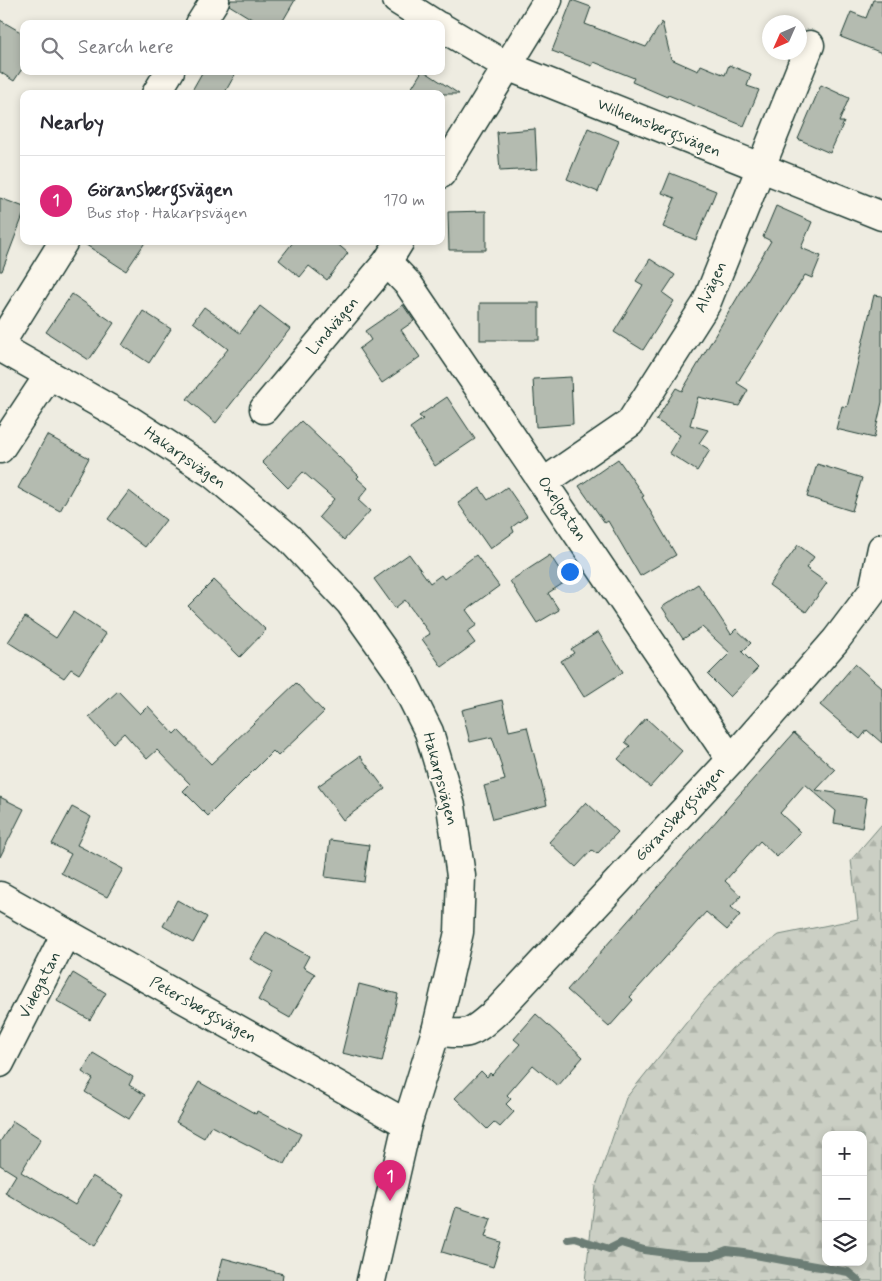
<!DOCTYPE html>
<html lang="en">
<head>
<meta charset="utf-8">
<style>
	:root { --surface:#fff; --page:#f7f7f7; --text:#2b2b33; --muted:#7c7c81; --line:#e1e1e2; --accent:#db2777 }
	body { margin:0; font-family:Mynerve,sans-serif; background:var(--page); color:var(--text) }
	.controls { position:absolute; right:15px; bottom:15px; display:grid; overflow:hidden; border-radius:10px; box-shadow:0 2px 8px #0003 }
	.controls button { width:45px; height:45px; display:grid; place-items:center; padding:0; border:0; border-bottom:1px solid var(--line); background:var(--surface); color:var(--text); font:25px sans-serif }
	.compass { position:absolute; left:762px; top:15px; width:45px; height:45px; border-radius:50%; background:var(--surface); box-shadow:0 2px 8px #0003; rotate:225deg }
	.you { position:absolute; left:569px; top:571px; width:18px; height:18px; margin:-12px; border:4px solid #fff; border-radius:50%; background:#1a73e8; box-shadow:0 0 0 8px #1a73e833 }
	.badge { display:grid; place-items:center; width:32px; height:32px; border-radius:50%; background:var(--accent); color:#fff; font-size:16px; font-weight:700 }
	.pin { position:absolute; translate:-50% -41px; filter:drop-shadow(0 1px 2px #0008) }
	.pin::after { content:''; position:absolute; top:26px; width:18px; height:15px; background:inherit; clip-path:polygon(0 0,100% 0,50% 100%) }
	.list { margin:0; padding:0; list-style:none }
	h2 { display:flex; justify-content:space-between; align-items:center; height:65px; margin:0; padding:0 20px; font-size:21px }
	h2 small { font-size:16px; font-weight:400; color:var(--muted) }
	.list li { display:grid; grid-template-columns:32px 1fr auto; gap:15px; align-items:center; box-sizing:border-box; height:90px; padding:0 20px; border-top:1px solid var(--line) }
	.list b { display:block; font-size:19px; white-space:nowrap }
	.list p { margin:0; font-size:16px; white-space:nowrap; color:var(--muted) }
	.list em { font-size:16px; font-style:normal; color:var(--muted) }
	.icon { flex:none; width:28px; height:28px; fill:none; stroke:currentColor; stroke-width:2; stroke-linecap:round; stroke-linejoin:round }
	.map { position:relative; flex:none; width:882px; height:1281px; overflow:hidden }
	.search { position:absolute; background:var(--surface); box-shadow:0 2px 8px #0003; left:20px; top:20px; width:425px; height:55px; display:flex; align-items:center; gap:12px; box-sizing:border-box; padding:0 18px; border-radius:10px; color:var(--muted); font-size:19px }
	.panel { position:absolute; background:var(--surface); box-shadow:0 2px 8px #0003; left:20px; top:90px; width:425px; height:155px; border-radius:10px }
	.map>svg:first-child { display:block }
	.forest { fill:url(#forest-firs); stroke:#75867c; fill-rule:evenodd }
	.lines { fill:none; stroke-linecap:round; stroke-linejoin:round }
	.stream { stroke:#6c7d74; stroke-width:8 }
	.building { fill:#b4bbb0; stroke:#1f3d34 }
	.minor-casing { stroke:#1f3d34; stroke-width:31 }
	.minor { stroke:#fbf7ec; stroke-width:28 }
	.labels { text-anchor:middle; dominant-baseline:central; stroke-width:4; stroke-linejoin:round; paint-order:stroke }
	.street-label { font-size:16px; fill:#1f3d34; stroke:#fbf7ec }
</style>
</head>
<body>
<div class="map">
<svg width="882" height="1281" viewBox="0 0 882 1281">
	<defs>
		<pattern id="forest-firs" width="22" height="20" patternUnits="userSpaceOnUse" patternTransform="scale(1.25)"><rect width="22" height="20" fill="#cbcfc4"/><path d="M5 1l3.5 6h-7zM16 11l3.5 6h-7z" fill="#aeb3a9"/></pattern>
	</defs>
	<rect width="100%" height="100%" fill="#eeece1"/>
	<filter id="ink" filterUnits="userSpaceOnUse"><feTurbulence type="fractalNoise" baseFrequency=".02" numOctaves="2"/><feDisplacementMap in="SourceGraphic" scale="10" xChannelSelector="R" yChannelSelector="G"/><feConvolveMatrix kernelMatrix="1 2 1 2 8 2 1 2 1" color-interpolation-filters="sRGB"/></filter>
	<g filter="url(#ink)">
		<path class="forest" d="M882,824V1281H585L596,1186L626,1098L702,1003L735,965L779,935L858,919L851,860ZM826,1135H863V1262H826Z"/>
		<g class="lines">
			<path class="stream" d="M568,1239L575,1238L609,1249L621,1243L644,1250L690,1256H714L727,1251L744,1253L848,1272L859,1281"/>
		</g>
		<g class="building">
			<path d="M231,0H295L281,24H260L229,5Z"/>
			<path d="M572,0L591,7L585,24L646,47L662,22L671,59L698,71L701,65L725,75L729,65L751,74L747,86L759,90L744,126L668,95L667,97L632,82L634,78L594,62L592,66L552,51Z"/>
			<path d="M873,0H882V53L841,37L851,12L866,18Z"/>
			<path d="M0,20L24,34V66L14,81L0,72Z"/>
			<path d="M203,71H237L224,94H190Z"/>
			<path d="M422,71H424L459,94H408Z"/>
			<path d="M821,85L849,98L839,122H844L830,153L798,139Z"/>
			<path d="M588,128L619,141L598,192L567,179Z"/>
			<path d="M535,129L537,169L500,171L497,132Z"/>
			<path d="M670,173L716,191L696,240L663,227L675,198L662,193Z"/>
			<path d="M0,198L24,207V213L2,271H0Z"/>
			<path d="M776,206L812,222L801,248L821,256L812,278L805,275L737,383L748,390L739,406L698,397L690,425L708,430L699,443L710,450L697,471L669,453L680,435L656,420L676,388L682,391L771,241L763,237Z"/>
			<path d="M486,211V250H449L448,212Z"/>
			<path d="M80,241H146L126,271Z"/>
			<path d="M294,241H334L348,253L327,280L309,266L300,277L279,260Z"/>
			<path d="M650,259L675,275L663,293L674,301L643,350L614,332L643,285L636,281Z"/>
			<path d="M72,294L114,323L89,360L46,332Z"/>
			<path d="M874,295L882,296V402L874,438L836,429L842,406L847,407Z"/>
			<rect x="480" y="303" width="59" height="37"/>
			<path d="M403,305L414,321L401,330L420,357L382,383L359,349L371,340L365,331Z"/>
			<path d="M260,306L290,329L216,423L187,399L228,349L193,322L204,307L240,333Z"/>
			<path d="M143,311L171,329L149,363L122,345Z"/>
			<path d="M571,377L573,424L536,427L533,379Z"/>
			<path d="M447,397L475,439L435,466L410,428L423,419L419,416Z"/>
			<path d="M301,421L359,476L357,478L368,488L358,500L370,511L344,540L319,517L334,499L303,472L288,488L262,462Z"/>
			<path d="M47,435L89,458L60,511L18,488Z"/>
			<path d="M618,459L644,496L642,497L676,555L640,576L608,521L605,523L579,486Z"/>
			<path d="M817,464L862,478L852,511L807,497Z"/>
			<path d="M507,487L527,516L512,527L514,532L490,549L458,503L480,488L488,500Z"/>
			<path d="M129,491L166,520L145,547L108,519Z"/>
			<path d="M798,545L814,557L806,568L827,583L806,612L769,585Z"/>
			<path d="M409,554L430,583L441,575L444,579L476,555L499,586L466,610L477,625L467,632L475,643L442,667L422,639L430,634L405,600L395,608L374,579Z"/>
			<path d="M550,555L567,581L548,593L559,610L537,623L510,581Z"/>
			<path d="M214,580L266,630L240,657L188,606Z"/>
			<path d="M698,584L731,634L736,629L751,643L742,652L758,668L730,697L708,675L730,653L702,627L683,639L662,607Z"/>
			<path d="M73,612L106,634L79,674L71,669L64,678L8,642L25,617L56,638Z"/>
			<path d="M598,632L623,672L584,697L561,661L574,653L571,649Z"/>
			<path d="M855,664L882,688V743L867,730L860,739L820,705Z"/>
			<path d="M296,683L324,712L278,756L273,751L208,816L183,791L190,784L157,750L147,759L124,733L113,743L89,717L118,691L140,714L148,706L174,734L178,730L211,764Z"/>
			<path d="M502,700L509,731L527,727L547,805L493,819L484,786L505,780L500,761L492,737L470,742L462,710Z"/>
			<path d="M646,718L682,751L650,787L618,759L630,746L625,742Z"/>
			<path d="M794,733L835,770L816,790L867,798L862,828L834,823L836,811L805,784L780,813L800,832L777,857L760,841L725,881L741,896L731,907L740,915L727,930L706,912L630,997L633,1000L609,1027L567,990Z"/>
			<path d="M360,756L385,789L343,820L318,786Z"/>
			<path d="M0,797L24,809L0,857Z"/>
			<path d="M586,802L618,832L597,854L592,850L576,867L549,842Z"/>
			<path d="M72,807L91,817L77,845L123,869L107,897L61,873L71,854L52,844Z"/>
			<path d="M330,840L369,845L364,882L325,877Z"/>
			<path d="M177,900L207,917L193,943L163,926Z"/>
			<path d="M266,932L309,956L303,967L315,974L290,1018L258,1000L273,972L250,959Z"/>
			<path d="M73,973L106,993L90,1020L57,1001Z"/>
			<path d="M359,984L398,994L382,1062L342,1053Z"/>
			<path d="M536,1014L583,1057L558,1086L533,1065L507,1095L511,1099L506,1104L514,1112L500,1127L494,1122L487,1129L455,1098L481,1071L487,1077L490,1073L492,1075L520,1044L514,1039Z"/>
			<path d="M93,1053L133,1077L129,1085L145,1095L129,1119L85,1092L93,1079L82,1072Z"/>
			<path d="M199,1082L256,1114L257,1111L301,1134L285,1164L211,1126L204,1138L176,1122Z"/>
			<path d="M13,1121L41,1139L21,1172L75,1205L92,1176L124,1195L95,1246L5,1193L16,1175L0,1165V1142Z"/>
			<path d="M456,1207L491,1218L485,1237L501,1242L493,1267L442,1252Z"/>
			<path d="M223,1258L283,1274L282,1281H217Z"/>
		</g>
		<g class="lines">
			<g class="minor-casing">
				<g id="minor">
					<path d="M397,0L435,24"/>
					<path d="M200,24L215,0"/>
					<path d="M441,27L507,66L882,216"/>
					<path d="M156,94L170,71"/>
					<path d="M441,174L548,0"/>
					<path d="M387,262L409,285L731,760"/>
					<path d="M0,344L64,241"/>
					<path d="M0,347L131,421L213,474L289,538L350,603L399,672L429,732L451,806L461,876L459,932L436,1031L407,1124L371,1281"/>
					<path d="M264,409L387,262L400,241"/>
					<path d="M0,449L49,375"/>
					<path d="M544,482L630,423L706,304L810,45"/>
					<path d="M0,896L407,1124"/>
					<path d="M436,1031C471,1037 473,1032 498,1010L731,760L836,640L873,591L882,548"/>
					<path d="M0,1063L66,933"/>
				</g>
			</g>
			<use href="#minor" class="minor"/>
		</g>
	</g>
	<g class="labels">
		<g class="street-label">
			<text transform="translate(659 128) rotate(22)">Wilhemsbergsvägen</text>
			<text transform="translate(711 287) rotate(-65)">Alvägen</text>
			<text transform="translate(333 326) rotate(-50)">Lindvägen</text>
			<text transform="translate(185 458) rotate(35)">Hakarpsvägen</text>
			<text transform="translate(562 509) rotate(56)">Oxelgatan</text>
			<text transform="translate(440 779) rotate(75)">Hakarpsvägen</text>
			<text transform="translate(680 814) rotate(-47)">Göransbergsvägen</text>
			<text transform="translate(40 985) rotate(-63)">Videgatan</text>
			<text transform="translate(203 1010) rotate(29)">Petersbergsvägen</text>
		</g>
	</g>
</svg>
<div class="controls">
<button>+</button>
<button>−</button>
<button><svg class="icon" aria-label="layers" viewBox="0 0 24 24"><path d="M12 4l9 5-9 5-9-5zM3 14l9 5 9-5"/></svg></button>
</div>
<svg class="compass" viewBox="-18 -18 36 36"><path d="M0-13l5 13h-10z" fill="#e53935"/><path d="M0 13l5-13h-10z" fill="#7c7c81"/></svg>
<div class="you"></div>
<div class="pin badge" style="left:390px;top:1201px">1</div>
<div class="search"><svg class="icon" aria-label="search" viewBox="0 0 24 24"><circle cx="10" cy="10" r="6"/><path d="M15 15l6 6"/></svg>Search here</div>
<section class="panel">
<h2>Nearby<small></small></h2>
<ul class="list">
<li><span class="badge">1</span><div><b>Göransbergsvägen</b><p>Bus stop · Hakarpsvägen</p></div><em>170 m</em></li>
</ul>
</section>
</div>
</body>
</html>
